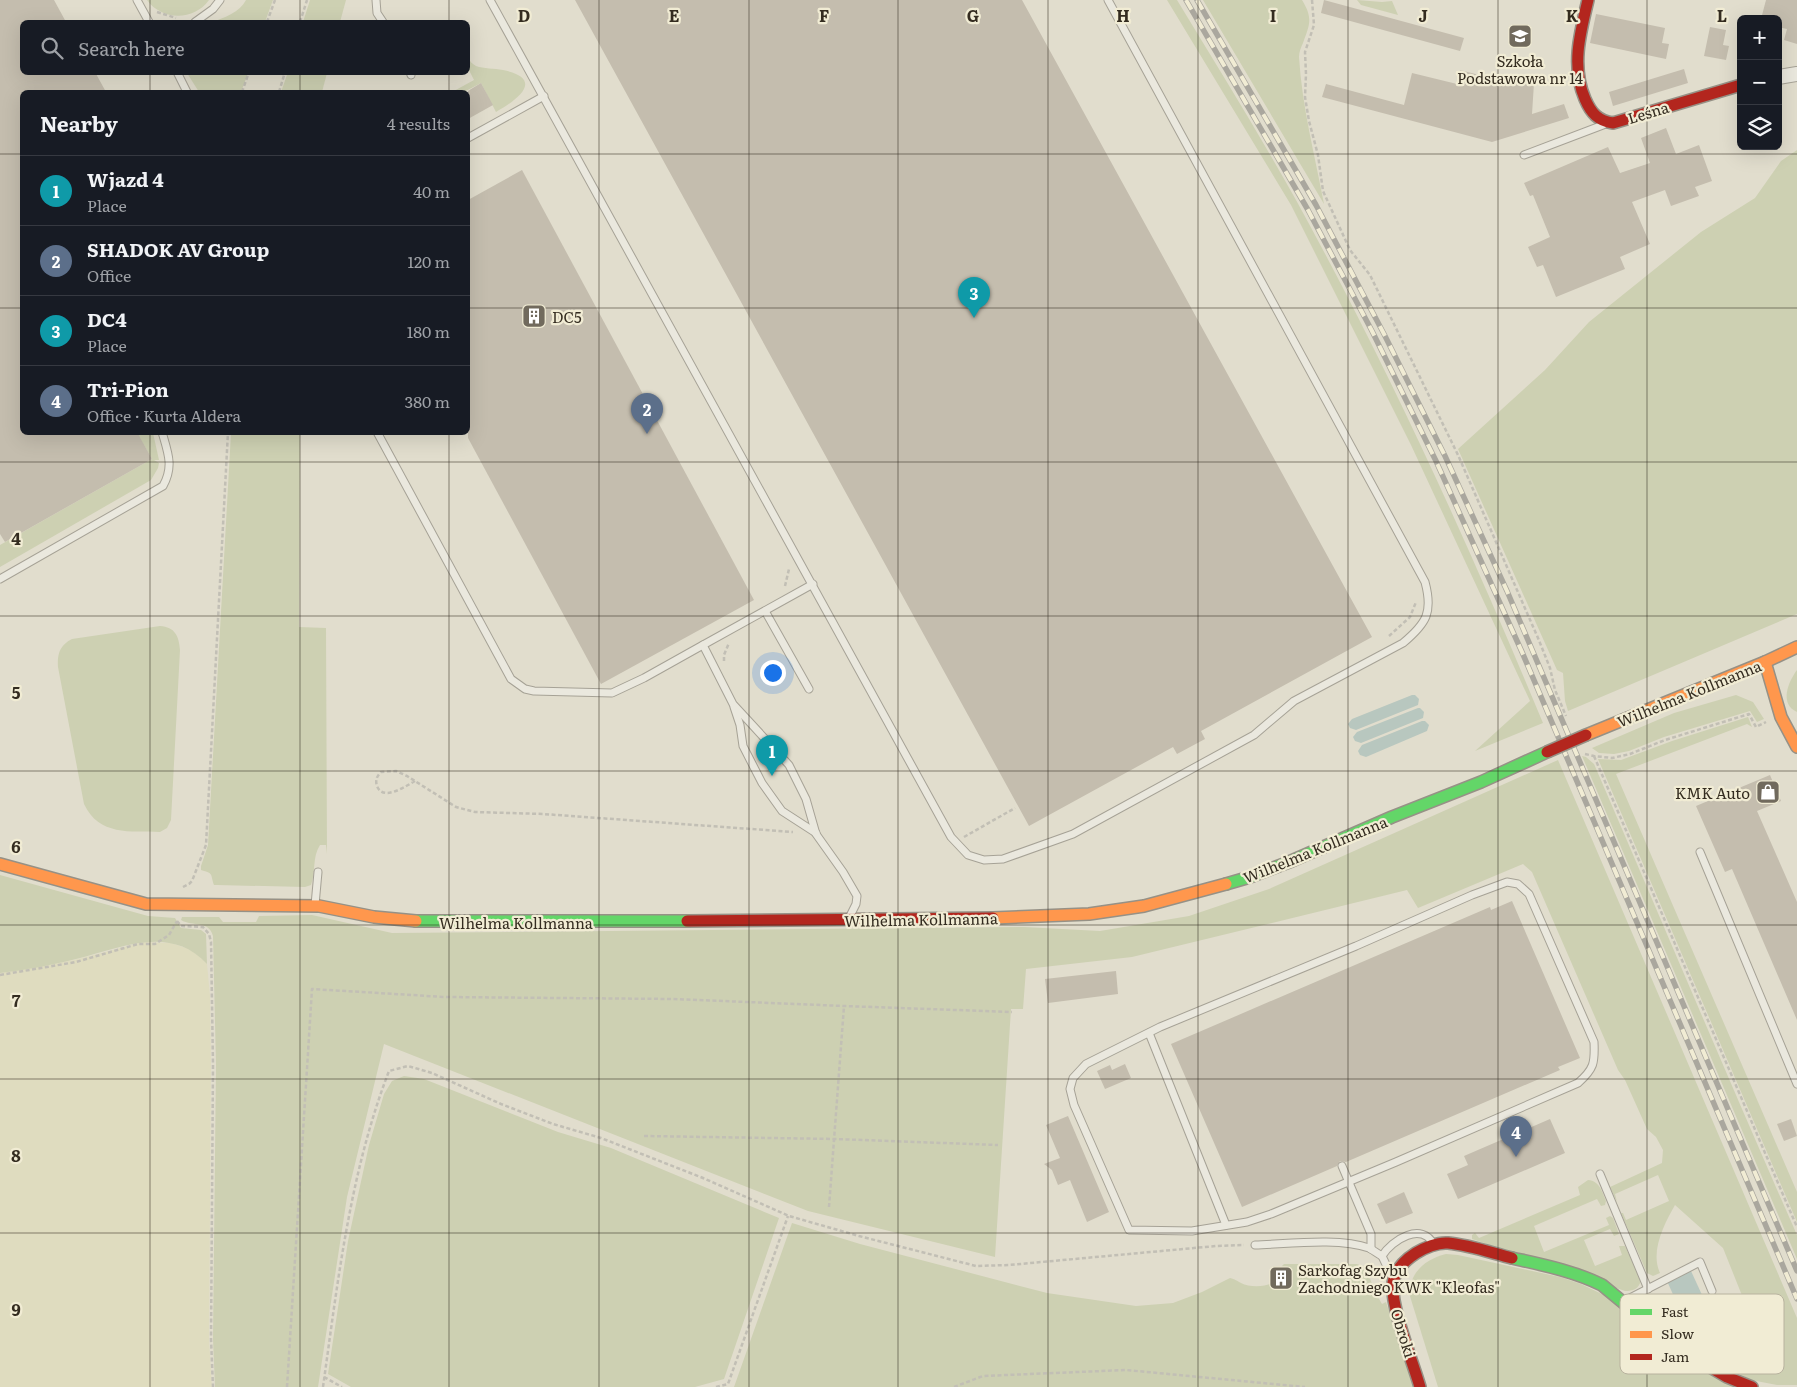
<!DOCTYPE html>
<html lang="en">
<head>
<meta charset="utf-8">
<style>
	:root { --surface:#171b24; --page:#20242c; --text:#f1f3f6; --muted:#9ea1a6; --line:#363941; --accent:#1a73e8 }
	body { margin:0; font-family:Literata,serif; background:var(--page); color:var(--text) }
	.controls { position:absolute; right:15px; top:15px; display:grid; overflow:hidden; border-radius:8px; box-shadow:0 5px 20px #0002 }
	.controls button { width:45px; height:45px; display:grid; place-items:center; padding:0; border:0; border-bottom:1px solid var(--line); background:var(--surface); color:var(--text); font:25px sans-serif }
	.you { position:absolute; left:772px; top:672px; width:18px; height:18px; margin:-12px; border:4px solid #fff; border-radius:50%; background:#1a73e8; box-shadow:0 0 0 8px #1a73e833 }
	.badge { display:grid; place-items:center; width:32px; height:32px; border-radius:50%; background:var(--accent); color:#fff; font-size:16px; font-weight:700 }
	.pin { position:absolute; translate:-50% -41px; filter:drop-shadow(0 1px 2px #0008) }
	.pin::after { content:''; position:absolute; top:26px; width:18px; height:15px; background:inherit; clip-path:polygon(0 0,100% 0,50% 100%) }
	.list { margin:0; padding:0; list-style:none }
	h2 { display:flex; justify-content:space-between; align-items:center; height:65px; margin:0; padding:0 20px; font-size:21px }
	h2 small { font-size:16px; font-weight:400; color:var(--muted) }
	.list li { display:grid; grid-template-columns:32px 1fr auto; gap:15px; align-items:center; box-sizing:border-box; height:70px; padding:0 20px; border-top:1px solid var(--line) }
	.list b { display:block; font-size:19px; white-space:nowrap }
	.list p { margin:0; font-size:16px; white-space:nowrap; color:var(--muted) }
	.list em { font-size:16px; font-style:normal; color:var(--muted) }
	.icon { flex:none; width:28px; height:28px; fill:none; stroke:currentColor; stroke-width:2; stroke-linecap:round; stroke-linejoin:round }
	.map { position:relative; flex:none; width:1797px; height:1387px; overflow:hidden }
	.search { position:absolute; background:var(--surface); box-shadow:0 5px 20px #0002; left:20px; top:20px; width:450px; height:55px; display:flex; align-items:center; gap:12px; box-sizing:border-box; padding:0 18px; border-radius:8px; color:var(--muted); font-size:19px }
	.panel { position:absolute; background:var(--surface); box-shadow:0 5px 20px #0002; left:20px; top:90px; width:450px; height:345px; border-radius:8px }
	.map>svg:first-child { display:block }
	.farmland { fill:#dfdcbf }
	.green { fill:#cdd0b2 }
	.water { fill:#b8c7bf }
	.building { fill:#c4bdae }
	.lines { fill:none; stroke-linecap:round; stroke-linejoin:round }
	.lane-casing { stroke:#a6a296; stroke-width:9 }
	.street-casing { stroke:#a6a296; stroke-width:16 }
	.fast-casing { stroke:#969186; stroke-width:14 }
	.slow-casing { stroke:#969186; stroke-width:14 }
	.jam-casing { stroke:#969186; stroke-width:14 }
	.path { stroke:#c2bfb5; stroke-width:2.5; stroke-dasharray:4 2.5; stroke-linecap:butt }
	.lane { stroke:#eae8de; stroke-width:7 }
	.street { stroke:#eae8de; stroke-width:14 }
	.fast { stroke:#63d668; stroke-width:11 }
	.slow { stroke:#ff974d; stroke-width:11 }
	.jam { stroke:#b3261e; stroke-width:11 }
	.rail-casing { stroke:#aaa79e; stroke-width:5.5 }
	.rail { stroke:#f1ecd4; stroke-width:4; stroke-dasharray:11; stroke-linecap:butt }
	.jam-bridge-casing { stroke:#969186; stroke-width:14; stroke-linecap:butt }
	.jam-bridge { stroke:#b3261e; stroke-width:11 }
	.grid { fill:none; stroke:#342c20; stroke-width:1; stroke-opacity:0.55 }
	.labels { text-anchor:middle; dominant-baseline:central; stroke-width:4.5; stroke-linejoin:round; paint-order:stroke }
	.poi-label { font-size:15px; fill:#342c20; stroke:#f1ecd4; text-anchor:start }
	.street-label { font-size:15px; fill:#342c20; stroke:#f1ecd4 }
	.key { fill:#f1ecd4; stroke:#b8b29e; stroke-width:1 }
	.key-label { font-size:14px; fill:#342c20 }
	.grid-label { font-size:16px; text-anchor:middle; font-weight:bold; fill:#342c20; stroke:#f1ecd4; stroke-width:4.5; stroke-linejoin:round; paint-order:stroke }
</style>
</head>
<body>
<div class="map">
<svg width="1797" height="1387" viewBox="0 0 1797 1387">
	<rect width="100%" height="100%" fill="#e1ddcd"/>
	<path class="farmland" d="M144,942L171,943L189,949L199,956L207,964L210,996L211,1064L209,1340L212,1387H0V973L74,960Z"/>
	<g class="green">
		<path d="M147,0H209C194,21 162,21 147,0Z"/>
		<path d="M246,0H273L265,22H212C224,18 240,12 246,0Z"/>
		<path d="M310,0H346L340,22H303Z"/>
		<path d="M1167,0H1177C1217,66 1258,132 1296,200C1389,369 1469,545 1543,723L1475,751L1530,701L1411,445L1291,205Z"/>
		<path d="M1203,0H1302C1313,18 1310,24 1303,43C1301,47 1299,52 1299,57C1302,107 1315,156 1324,204Z"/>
		<path d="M1357,0L1382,2L1392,1L1398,15L1361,5Z"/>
		<path d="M468,58C470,61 472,64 476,66C484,69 494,68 503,70C546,79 517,100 496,112L481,83L464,92H452L474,80L468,68Z"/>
		<path d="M288,72L327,73L322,92H281Z"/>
		<path d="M187,73V72L248,73L241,92H199Z"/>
		<path d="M1797,150V614L1568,711L1565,701L1563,673L1557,670L1458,449L1545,370L1589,322L1701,232L1755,198L1781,161Z"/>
		<path d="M137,433H153L159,460H154L159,463L158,468L151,480L0,567V545L152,459Z"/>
		<path d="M231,433H300L299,627L326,628L327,854L326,845H320C312,857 316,872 311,885L305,887L217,885H214C210,873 214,874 201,870V866L208,845Z"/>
		<path d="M160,626C175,627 179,636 180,650L171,820L167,828L160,832C130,831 99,836 84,804L58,667C57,654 60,645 72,639Z"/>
		<path d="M1797,670V712C1779,704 1788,682 1797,670Z"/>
		<path d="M1736,695L1753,702L1764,719L1757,722L1750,711L1664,737L1629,751L1614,754L1599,753L1592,748L1674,713Z"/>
		<path d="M1748,717L1752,727L1747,724L1616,774L1797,1192V1222L1598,759L1621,760L1672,741Z"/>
		<path d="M1582,756L1586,757L1594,764C1662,921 1728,1079 1797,1235V1259Z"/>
		<path d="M1558,760L1797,1318V1385H1777L1751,1380L1699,1353L1637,1302L1638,1298L1704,1336L1750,1309L1741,1293L1723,1248L1675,1205C1664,1224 1650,1252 1660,1273L1653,1276L1647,1273L1621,1213H1623L1626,1220L1669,1201L1658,1175L1615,1194L1617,1202L1610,1187L1662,1163L1663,1150L1656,1137L1647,1129L1625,1080L1618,1070L1532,872L1523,864L1418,908L1407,890L1132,957L1026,969L1023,1009H1011L995,1257L808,1211L384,1044L347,1197L318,1387H215L213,1339L216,1065L213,936C209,920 193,927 181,920L182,917H219L223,922H256L259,916L312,915L392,933L1024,927L1100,931L1189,916L1269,889Z"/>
		<path d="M0,875L148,916L175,918L181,928L201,930L206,934L207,964C170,924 121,948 76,959C52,965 25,970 0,973Z"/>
		<path d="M404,1076L424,1079L558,1132L611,1148L779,1218L724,1379L695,1387H351L328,1374L348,1241L369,1145L384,1094L392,1081Z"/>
		<path d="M1588,1180C1600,1181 1602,1192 1606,1201L1605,1205L1601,1206L1597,1199L1534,1226L1544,1252L1609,1225L1606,1218L1610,1216L1613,1218L1619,1234L1614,1236L1610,1229L1584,1240L1595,1266L1622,1255L1619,1246H1625L1641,1280C1639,1289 1633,1291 1625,1291L1472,1239V1235L1475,1233L1479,1238L1580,1195L1578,1187Z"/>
		<path d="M792,1223L860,1244L1047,1293L1136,1306L1173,1303L1202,1292L1230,1278C1235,1279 1237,1281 1241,1283C1251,1288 1267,1287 1276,1281L1277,1287H1285V1274H1279L1282,1266L1284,1264H1357L1366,1268L1375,1292L1382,1304L1386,1302L1414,1387H734Z"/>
		<path d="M1446,1254L1458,1255L1560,1277L1581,1284L1606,1296L1734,1387H1438L1409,1293C1411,1271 1426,1259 1446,1254Z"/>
	</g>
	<g class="water">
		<path d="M1412,695H1415L1419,699L1418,705L1356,730L1350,728L1348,724L1352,719Z"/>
		<path d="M1418,708H1420L1424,712L1423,718L1361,743L1355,741L1353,737L1357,732Z"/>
		<path d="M1422,721H1425L1429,725L1427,731L1366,757L1360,755L1358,751L1362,745Z"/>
		<path d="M1691,1271L1708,1308L1684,1319L1667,1281Z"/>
	</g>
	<g class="building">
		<path d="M0,0H54L66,22H22V72H95L106,92H22V432H137L152,459L5,542L0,534Z"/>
		<path d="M575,0H1022L1372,637L1201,731L1205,739L1177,754L1173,747L1029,826Z"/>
		<path d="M1324,0L1464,38L1460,51L1321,13Z"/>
		<path d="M1766,0H1797V44L1784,40L1787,29L1778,27V19H1761Z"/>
		<path d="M1596,14L1665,28L1662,43L1669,44L1666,59L1590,43Z"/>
		<path d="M1710,27L1726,30L1723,45L1729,46L1726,60L1704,56Z"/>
		<path d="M1684,69L1688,83L1613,106L1609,92Z"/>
		<path d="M1460,70L1502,81L1534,83L1532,114L1564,104L1569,118L1492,142L1322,97L1326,84L1404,105L1412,73L1457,84Z"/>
		<path d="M481,83L493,105L468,119V91Z"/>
		<path d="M1666,128L1676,154L1699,145L1712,181L1695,187L1699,196L1671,206L1665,190L1632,202L1650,244L1620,257L1625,269L1556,297L1543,265L1537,267L1528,247L1550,237L1533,195L1530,196L1524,183L1608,147L1620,173L1650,163L1641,138Z"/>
		<path d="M522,170L754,600L601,684L468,438V200Z"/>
		<path d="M1770,775L1781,801L1757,811L1797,902V1020L1732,869L1725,872L1696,806Z"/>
		<path d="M1512,901L1580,1058L1558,1067L1560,1070L1346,1162L1340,1161L1337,1166L1242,1207L1171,1044L1490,907L1491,910Z"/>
		<path d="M1116,971L1118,994L1048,1003L1045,979Z"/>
		<path d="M1125,1064L1131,1078L1105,1089L1097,1071L1110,1065L1112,1070Z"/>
		<path d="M1068,1116L1109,1212L1087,1222L1070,1180L1058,1185L1052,1170L1044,1164L1060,1158L1046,1125Z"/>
		<path d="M1550,1119L1565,1153L1458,1199L1447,1174L1468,1165L1464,1156Z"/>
		<path d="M1791,1119L1797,1136L1784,1141L1777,1124Z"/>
		<path d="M1404,1192L1413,1213L1386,1224L1377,1204Z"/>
	</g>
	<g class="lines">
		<g class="lane-casing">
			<g id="lane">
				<path d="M137,0L149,22"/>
				<path d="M376,0L377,13L383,22"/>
				<path d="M490,0L951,837L968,855L984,860L1003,859L1073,834L1254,735L1294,701L1403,643C1427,623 1433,612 1425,582L1108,0"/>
				<path d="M195,22L213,9L220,0"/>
				<path d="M177,72L187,92"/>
				<path d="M410,72L411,75"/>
				<path d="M468,138L544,96"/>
				<path d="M1524,155L1603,125"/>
				<path d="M377,432L511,679L525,689L534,691L612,693L644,678L703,645"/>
				<path d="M0,579L163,486C174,466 168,453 162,432"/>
				<path d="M813,584L703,645L733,704L789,765L806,799L816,834L843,872L857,896L856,904L849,918"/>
				<path d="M765,611L809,689"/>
				<path d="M734,707L740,725L743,746L762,783L782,811L816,833"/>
				<path d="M1700,852L1797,1084"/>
				<path d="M1507,882L1518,884L1529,894L1594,1042C1595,1063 1594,1069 1578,1083L1396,1162L1271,1214L1247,1222L1192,1231L1129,1230L1074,1105L1070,1089L1073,1078L1086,1064L1160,1027L1356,946L1472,895Z"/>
				<path d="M315,905L318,872"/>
				<path d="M1149,1033L1226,1225"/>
				<path d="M1342,1166L1371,1234V1249"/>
				<path d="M1600,1174L1648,1289"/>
				<path d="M1255,1245C1287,1244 1339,1237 1369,1248C1373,1250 1378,1254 1382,1256"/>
				<path d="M1392,1277L1382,1256C1392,1240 1422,1221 1434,1245"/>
				<path d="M1624,1301L1700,1262L1712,1291"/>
			</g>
		</g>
		<g class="street-casing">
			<path id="street" d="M1778,77L1797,74"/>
		</g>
		<g class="fast-casing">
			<g id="fast">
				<path d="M1226,884L1250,877L1289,862L1392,817L1481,782L1547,752"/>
				<path d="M416,921H687"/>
				<path d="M1512,1258C1543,1265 1574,1271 1602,1285L1682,1351L1693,1357"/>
			</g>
		</g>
		<g class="slow-casing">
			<g id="slow">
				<path d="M1765,662L1781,717L1797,747"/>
				<path d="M1586,735L1765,662L1797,647"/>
				<path d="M0,864L146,904L319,906L374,917L416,921"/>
				<path d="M993,918L1089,914L1144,906L1226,884"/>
			</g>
		</g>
		<g class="jam-casing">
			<g id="jam">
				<path d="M1588,0C1580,33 1571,67 1585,99C1591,113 1598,121 1613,123L1741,85"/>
				<path d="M687,921L993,918"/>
				<path d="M1693,1357L1727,1377L1752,1387"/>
				<path d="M1420,1387C1413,1362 1390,1306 1393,1283C1395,1270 1405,1260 1416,1253C1424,1248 1438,1242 1448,1243C1470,1245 1492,1253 1512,1258"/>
			</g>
		</g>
		<g class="path">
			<path d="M1312,0L1314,25L1305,52L1306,74L1305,97L1309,121L1318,155L1323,191L1350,250L1370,275L1458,455L1538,638L1550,668L1555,690L1566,716"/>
			<path d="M157,12L176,18"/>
			<path d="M267,22L275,0"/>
			<path d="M300,22L307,0"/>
			<path d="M242,92L249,72"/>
			<path d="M279,92L285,72"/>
			<path d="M785,586L789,569"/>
			<path d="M1389,636L1410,617L1416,602"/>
			<path d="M724,661V655L729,643"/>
			<path d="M1585,754L1594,756L1612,758L1630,754L1665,740L1749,714L1756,727L1766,722"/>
			<path d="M1594,756L1797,1227"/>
			<path d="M415,781C406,786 383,802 377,786C375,780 377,776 381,772L396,771L407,776L456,807L475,812L543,814L793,832"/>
			<path d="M964,837L1015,808"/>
			<path d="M183,887L189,884L192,881L206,845L228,432"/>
			<path d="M177,921L181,926L203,927L209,934L211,942L213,1065L211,1339L213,1387"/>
			<path d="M0,975L76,962L138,944H155L169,935L177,921"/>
			<path d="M644,1136L835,1139L998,1145"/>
			<path d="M829,1207L844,1006"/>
			<path d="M324,1377L342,1387"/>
			<path d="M287,1387L312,989L445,997L674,999L844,1006L1012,1012"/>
			<path d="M323,1387C338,1280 350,1172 389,1071L408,1066L432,1073L501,1104L553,1124L601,1138L703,1178L789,1216L859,1236L976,1266L1009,1265L1216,1246L1244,1245"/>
			<path d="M716,1387L728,1384L788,1216"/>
			<path d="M954,1387L983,1376L1126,1370L1305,1387"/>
		</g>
		<use href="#lane" class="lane"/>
		<use href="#street" class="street"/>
		<use href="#fast" class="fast"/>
		<use href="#slow" class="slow"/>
		<use href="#jam" class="jam"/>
		<g class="rail-casing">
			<g id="rail">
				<path d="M1186,0L1308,210L1372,331L1436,461L1522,652L1797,1299"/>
				<path d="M1197,0L1316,205L1384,334L1445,456L1507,591L1797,1271"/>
			</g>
		</g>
		<use href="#rail" class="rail"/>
		<g class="jam-bridge-casing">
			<path id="jam-bridge" d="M1547,752L1586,735"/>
		</g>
		<use href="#jam-bridge" class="jam-bridge"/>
	</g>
	<path class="grid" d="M150,0V22M300,0V22M449,0V22M599,0V1387M749,0V1387M898,0V1387M1048,0V1387M1198,0V1387M1348,0V1387M1498,0V1387M1647,0V1387M150,72V92M300,72V92M449,72V92M0,154H22M468,154H1797M0,308H22M468,308H1797M150,432V1387M300,432V1387M449,432V1387M0,462H1797M0,616H1797M0,771H1797M0,925H1797M0,1079H1797M0,1233H1797"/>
	<defs>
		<g id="school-square" transform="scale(1.25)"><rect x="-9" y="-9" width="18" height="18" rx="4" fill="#716a5d" stroke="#f1ecd4"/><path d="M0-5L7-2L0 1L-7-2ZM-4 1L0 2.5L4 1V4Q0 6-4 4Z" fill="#fff"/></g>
		<g id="building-square" transform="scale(1.25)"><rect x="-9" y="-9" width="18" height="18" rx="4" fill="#716a5d" stroke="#f1ecd4"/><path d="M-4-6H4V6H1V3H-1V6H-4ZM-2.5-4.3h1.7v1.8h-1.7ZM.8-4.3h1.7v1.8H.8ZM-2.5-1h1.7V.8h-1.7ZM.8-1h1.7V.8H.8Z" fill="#fff"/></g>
		<g id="shop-square" transform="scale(1.25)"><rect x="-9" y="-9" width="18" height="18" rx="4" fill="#716a5d" stroke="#f1ecd4"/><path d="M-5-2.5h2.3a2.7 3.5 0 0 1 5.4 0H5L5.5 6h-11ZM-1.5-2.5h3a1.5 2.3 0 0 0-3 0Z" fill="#fff"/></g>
	</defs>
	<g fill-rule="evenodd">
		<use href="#school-square" x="1520" y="36"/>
		<use href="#building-square" x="534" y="316"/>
		<use href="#shop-square" x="1768" y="792"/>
		<use href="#building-square" x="1281" y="1278"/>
	</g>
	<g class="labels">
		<g class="poi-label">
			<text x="1520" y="60" text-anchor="middle">Szkoła<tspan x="1520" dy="17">Podstawowa nr 14</tspan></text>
			<text x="552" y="316">DC5</text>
			<text x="1750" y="792" text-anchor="end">KMK Auto</text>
			<text x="1298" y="1269">Sarkofag Szybu<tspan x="1298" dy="17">Zachodniego KWK "Kleofas"</tspan></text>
		</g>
		<g class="street-label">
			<text transform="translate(1648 112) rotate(-17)">Leśna</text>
			<text transform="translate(1689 693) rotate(-22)">Wilhelma Kollmanna</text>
			<text transform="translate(1315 849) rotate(-22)">Wilhelma Kollmanna</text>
			<text transform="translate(921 919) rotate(-1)">Wilhelma Kollmanna</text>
			<text x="516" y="922">Wilhelma Kollmanna</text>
			<text transform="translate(1404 1333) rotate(73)">Obroki</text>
		</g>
	</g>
	<rect x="1620" y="1294" width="164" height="80" rx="8" class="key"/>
	<rect x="1630" y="1309" width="22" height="6" fill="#63d668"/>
	<rect x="1630" y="1331" width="22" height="7" fill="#ff974d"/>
	<rect x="1630" y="1354" width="22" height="6" fill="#b3261e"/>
	<g class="key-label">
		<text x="1661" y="1317">Fast</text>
		<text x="1661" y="1339">Slow</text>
		<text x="1661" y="1362">Jam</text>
	</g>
	<g class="grid-label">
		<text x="524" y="22">D</text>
		<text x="674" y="22">E</text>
		<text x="824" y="22">F</text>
		<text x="973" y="22">G</text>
		<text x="1123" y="22">H</text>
		<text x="1273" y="22">I</text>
		<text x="1423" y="22">J</text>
		<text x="1572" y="22">K</text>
		<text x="1722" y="22">L</text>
		<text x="16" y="545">4</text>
		<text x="16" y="699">5</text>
		<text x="16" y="853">6</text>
		<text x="16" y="1007">7</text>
		<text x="16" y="1162">8</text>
		<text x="16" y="1316">9</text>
	</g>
</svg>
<div class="controls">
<button>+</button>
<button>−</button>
<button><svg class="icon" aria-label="layers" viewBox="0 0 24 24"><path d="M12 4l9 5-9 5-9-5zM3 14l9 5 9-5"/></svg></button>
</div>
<div class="you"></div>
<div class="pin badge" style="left:772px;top:776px;background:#0f9aa8">1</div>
<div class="pin badge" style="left:647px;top:434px;background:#5c6f8a">2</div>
<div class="pin badge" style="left:974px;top:318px;background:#0f9aa8">3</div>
<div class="pin badge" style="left:1516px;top:1157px;background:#5c6f8a">4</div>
<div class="search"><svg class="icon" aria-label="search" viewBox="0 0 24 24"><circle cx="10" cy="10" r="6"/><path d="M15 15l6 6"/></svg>Search here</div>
<section class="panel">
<h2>Nearby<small>4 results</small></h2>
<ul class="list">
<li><span class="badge" style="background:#0f9aa8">1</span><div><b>Wjazd 4</b><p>Place</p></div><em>40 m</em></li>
<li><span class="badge" style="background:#5c6f8a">2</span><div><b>SHADOK AV Group</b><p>Office</p></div><em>120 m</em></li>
<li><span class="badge" style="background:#0f9aa8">3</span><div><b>DC4</b><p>Place</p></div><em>180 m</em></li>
<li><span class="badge" style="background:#5c6f8a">4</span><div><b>Tri-Pion</b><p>Office · Kurta Aldera</p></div><em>380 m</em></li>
</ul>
</section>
</div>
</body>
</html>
